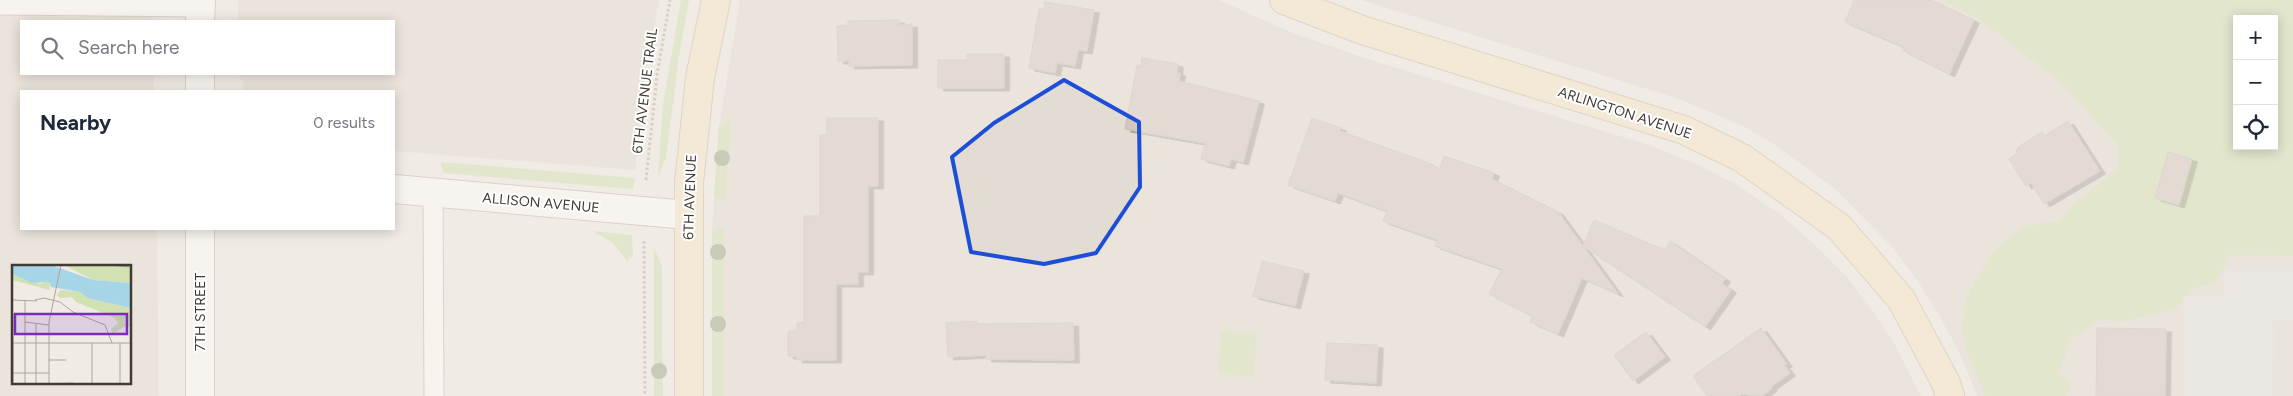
<!DOCTYPE html>
<html lang="en">
<head>
<meta charset="utf-8">
<style>
	:root { --surface:#fff; --page:#f6f6f7; --text:#1f2937; --muted:#747a83; --line:#e0e1e3 }
	body { margin:0; font-family:Figtree,sans-serif; background:var(--page); color:var(--text) }
	.controls { position:absolute; right:15px; top:15px; display:grid; overflow:hidden; border-radius:0px; box-shadow:0 2px 12px #0003 }
	.controls button { width:45px; height:45px; display:grid; place-items:center; padding:0; border:0; border-bottom:1px solid var(--line); background:var(--surface); color:var(--text); font:25px sans-serif }
	.list { margin:0; padding:0; list-style:none }
	h2 { display:flex; justify-content:space-between; align-items:center; height:65px; margin:0; padding:0 20px; font-size:21px }
	h2 small { font-size:16px; font-weight:400; color:var(--muted) }
	.icon { flex:none; width:28px; height:28px; fill:none; stroke:currentColor; stroke-width:2; stroke-linecap:round; stroke-linejoin:round }
	.map { position:relative; flex:none; width:2293px; height:396px; overflow:hidden }
	.search { position:absolute; background:var(--surface); box-shadow:0 2px 12px #0003; left:20px; top:20px; width:375px; height:55px; display:flex; align-items:center; gap:12px; box-sizing:border-box; padding:0 18px; border-radius:0px; color:var(--muted); font-size:19px }
	.panel { position:absolute; background:var(--surface); box-shadow:0 2px 12px #0003; left:20px; top:90px; width:375px; height:140px; border-radius:0px }
	.map>svg:first-child { display:block }
	.residential { fill:#e3dcd3; fill-rule:evenodd }
	.green { fill:#d1e1b1; fill-rule:evenodd }
	.parking { fill:#e1dedc }
	.building { fill:#d3c8be; stroke:#cabcaf; filter:url(#shadow) }
	.lines { fill:none; stroke-linecap:round; stroke-linejoin:round }
	.lane-casing { stroke:#bdb4ab; stroke-width:21 }
	.street-casing { stroke:#bdb4ab; stroke-width:30 }
	.secondary-casing { stroke:#ceba9b; stroke-width:30 }
	.path { stroke:#bbab9b; stroke-width:3; stroke-dasharray:2.5 2.5; stroke-linecap:butt }
	.lane { stroke:#fff; stroke-width:19 }
	.street { stroke:#fff; stroke-width:28 }
	.secondary { stroke:#f8e6c6; stroke-width:28 }
	.tree { fill:#97a580 }
	.marked { fill:none; stroke:#1d4ed8; stroke-width:4; stroke-linejoin:round }
	.labels { text-anchor:middle; dominant-baseline:central; stroke-width:4; stroke-linejoin:round; paint-order:stroke }
	.street-label { font-size:14px; fill:#413b35; stroke:#fff }
	.inset-road { fill:none; stroke:#aaa59e; stroke-width:1 }
	.view { fill:#7b2cbf; fill-opacity:0.15; stroke:#7b2cbf; stroke-width:2.5 }
	.inset-edge { fill:none; stroke:#413b35; stroke-width:2.5 }
</style>
</head>
<body>
<div class="map">
<svg width="2293" height="396" viewBox="0 0 2293 396">
	<defs>
		<filter id="shadow"><feDropShadow dx="5.5" dy="3" stdDeviation="0" flood-color="#0004"/></filter>
	</defs>
	<rect width="100%" height="100%" fill="#f0ebe4"/>
	<g class="residential">
		<path d="M0,0H152L153,21H21V74H154V91H21V229H157L159,396H0ZM14,266H130V382H14Z"/>
		<path d="M238,0H659L646,73L635,170L394,151V91H245L239,74H394V21H238Z"/>
		<path d="M740,0H1219L1293,33L1371,60L1649,145L1694,163L1737,185L1777,212L1814,244L1848,278L1873,311L1895,345L1921,396H712V232L716,165L719,126Z"/>
		<path d="M1361,0H2293V396H1977L1959,352L1939,315L1917,280L1892,247L1834,188L1772,143L1743,126L1679,99ZM2237,19H2274V146H2237Z"/>
	</g>
	<g class="green">
		<path d="M681,0H689L679,56L666,158L658,176L663,104Z"/>
		<path d="M1942,0H2293V256L2231,255L2215,283L2196,288L2176,308L2129,321L2099,320L2072,338L2059,372L2072,384L2066,396H1985L1967,353L1962,329L1966,298L1993,251L2023,226L2061,220L2071,206L2118,169L2119,147L2059,81L1977,18ZM2237,19H2274V146H2237Z"/>
		<path d="M731,120L725,202L714,197L719,126Z"/>
		<path d="M440,162L635,178L633,189L444,173Z"/>
		<path d="M724,226V396H712V232Z"/>
		<path d="M592,231L632,235L633,257H629L628,262L612,242Z"/>
		<path d="M654,248L662,266L663,396H654Z"/>
		<path d="M1221,331L1257,333L1254,377L1218,374Z"/>
	</g>
	<path class="parking" d="M2226,267H2293V322H2276L2275,396H2182L2183,296L2225,297Z"/>
	<g class="building">
		<path d="M1854,0H1931L1974,20L1949,74L1902,50L1904,47L1845,22Z"/>
		<path d="M1045,2L1094,10L1087,51L1078,50L1075,66L1057,63L1055,73L1029,68L1039,9H1044Z"/>
		<path d="M899,20V25L912,24V65L849,66V61H838L837,26H848V21Z"/>
		<path d="M967,54H1004V88H938V60H967Z"/>
		<path d="M1142,58L1178,64L1177,72L1180,73L1179,81L1259,101L1243,162L1231,159L1229,166L1201,159L1205,143L1125,129L1137,65L1141,66Z"/>
		<path d="M827,118H878V186H868V272H858V284H836V360H797V356H788V331H797V323L804,322V216H820V135H827Z"/>
		<path d="M1312,118L1341,128L1340,131L1426,162L1440,169L1444,156L1494,173L1492,179L1558,212L1618,294L1582,278L1558,334L1530,322L1532,316L1489,294L1502,269L1435,246L1437,240L1383,221L1387,211L1338,193L1335,201L1288,185Z"/>
		<path d="M2068,121L2100,171L2044,204L2031,183L2026,186L2009,159L2016,154L2018,147L2042,132L2044,136Z"/>
		<path d="M2168,152L2192,159L2179,205L2155,198Z"/>
		<path d="M1594,220L1665,250L1670,241L1725,279L1722,284L1731,290L1705,327L1583,246Z"/>
		<path d="M1262,261L1304,271L1295,306L1253,296Z"/>
		<path d="M977,321V324L1073,323L1074,360L986,359V355L948,357L946,323Z"/>
		<path d="M1761,328L1787,364L1784,365L1790,373L1772,386L1771,389L1762,396L1742,394L1740,396H1707L1693,376Z"/>
		<path d="M2097,328L2166,329L2165,396H2096Z"/>
		<path d="M1646,332L1665,357L1633,381L1614,355Z"/>
		<path d="M1327,343L1378,345L1376,383L1325,380Z"/>
	</g>
	<g class="lines">
		<g class="lane-casing">
			<g id="lane">
				<path d="M0,5L201,7"/>
				<path d="M433,194L434,396"/>
			</g>
		</g>
		<g class="street-casing">
			<g id="street">
				<path d="M200,21L201,0"/>
				<path d="M200,91V74"/>
				<path d="M394,189L688,215"/>
				<path d="M200,229V396"/>
			</g>
		</g>
		<g class="secondary-casing">
			<g id="secondary">
				<path d="M1284,0L1362,30L1684,130L1742,158L1839,227L1901,299L1946,383L1950,396"/>
				<path d="M689,396V183L700,78L716,0"/>
			</g>
		</g>
		<g class="path">
			<path d="M646,180L657,75L670,0"/>
			<path d="M644,241L645,396"/>
		</g>
		<use href="#lane" class="lane"/>
		<use href="#street" class="street"/>
		<use href="#secondary" class="secondary"/>
	</g>
	<g class="tree">
		<circle cx="722" cy="158" r="8"/>
		<circle cx="718" cy="252" r="8"/>
		<circle cx="718" cy="324" r="8"/>
		<circle cx="659" cy="371" r="8"/>
	</g>
	<path d="M0 0H2293V396H0ZM1064,80L1139,122L1140,187L1096,253L1044,264L971,252L952,157L994,123Z" fill="#f0ebe4" fill-opacity=".55" fill-rule="evenodd"/>
	<path class="marked" d="M1064,80L1139,122L1140,187L1096,253L1044,264L971,252L952,157L994,123Z"/>
	<g class="labels">
		<g class="street-label">
			<text transform="translate(645 91) rotate(-83)">6TH AVENUE TRAIL</text>
			<text transform="translate(1625 113) rotate(18)">ARLINGTON AVENUE</text>
			<text transform="translate(690 197) rotate(-88)">6TH AVENUE</text>
			<text transform="translate(541 203) rotate(5)">ALLISON AVENUE</text>
			<text transform="translate(200 312) rotate(-90)">7TH STREET</text>
		</g>
	</g>
	<g transform="translate(12 265)">
		<rect width="119" height="119" fill="#f0ebe4"/>
		<path d="M52,0H119V18L81,15ZM0,9L28,19L37,16L38,25L0,15ZM49,25L68,27L75,33L119,43V62H112L100,69L99,64L106,58L103,53L64,37L60,32L48,33L45,30Z" fill="#d1e1b1"/>
		<path d="M0,0H39L81,15L119,18V43L75,33L68,27L39,22L37,17L20,18L0,9Z" fill="#a6d5e7"/>
		<path class="inset-road" d="M95,0L119,2M0,35L25,36M23,35L32,33L48,37L61,47L93,60L100,78H119M1,49V119M13,57L37,60M0,78H100M80,78V119M108,78V119M37,95H54M0,108H37M13,119V35M24,119V59M37,119L61,118M37,119V57L49,0"/>
		<path class="view" d="M3,49H115V69H3Z"/>
		<rect width="119" height="119" class="inset-edge"/>
	</g>
</svg>
<div class="controls">
<button>+</button>
<button>−</button>
<button><svg class="icon" aria-label="locate" viewBox="0 0 24 24"><circle cx="12" cy="12" r="6"/><path d="M12 2v4M12 18v4M2 12h4M18 12h4"/></svg></button>
</div>
<div class="search"><svg class="icon" aria-label="search" viewBox="0 0 24 24"><circle cx="10" cy="10" r="6"/><path d="M15 15l6 6"/></svg>Search here</div>
<section class="panel">
<h2>Nearby<small>0 results</small></h2>
<ul class="list">
</ul>
</section>
</div>
</body>
</html>
